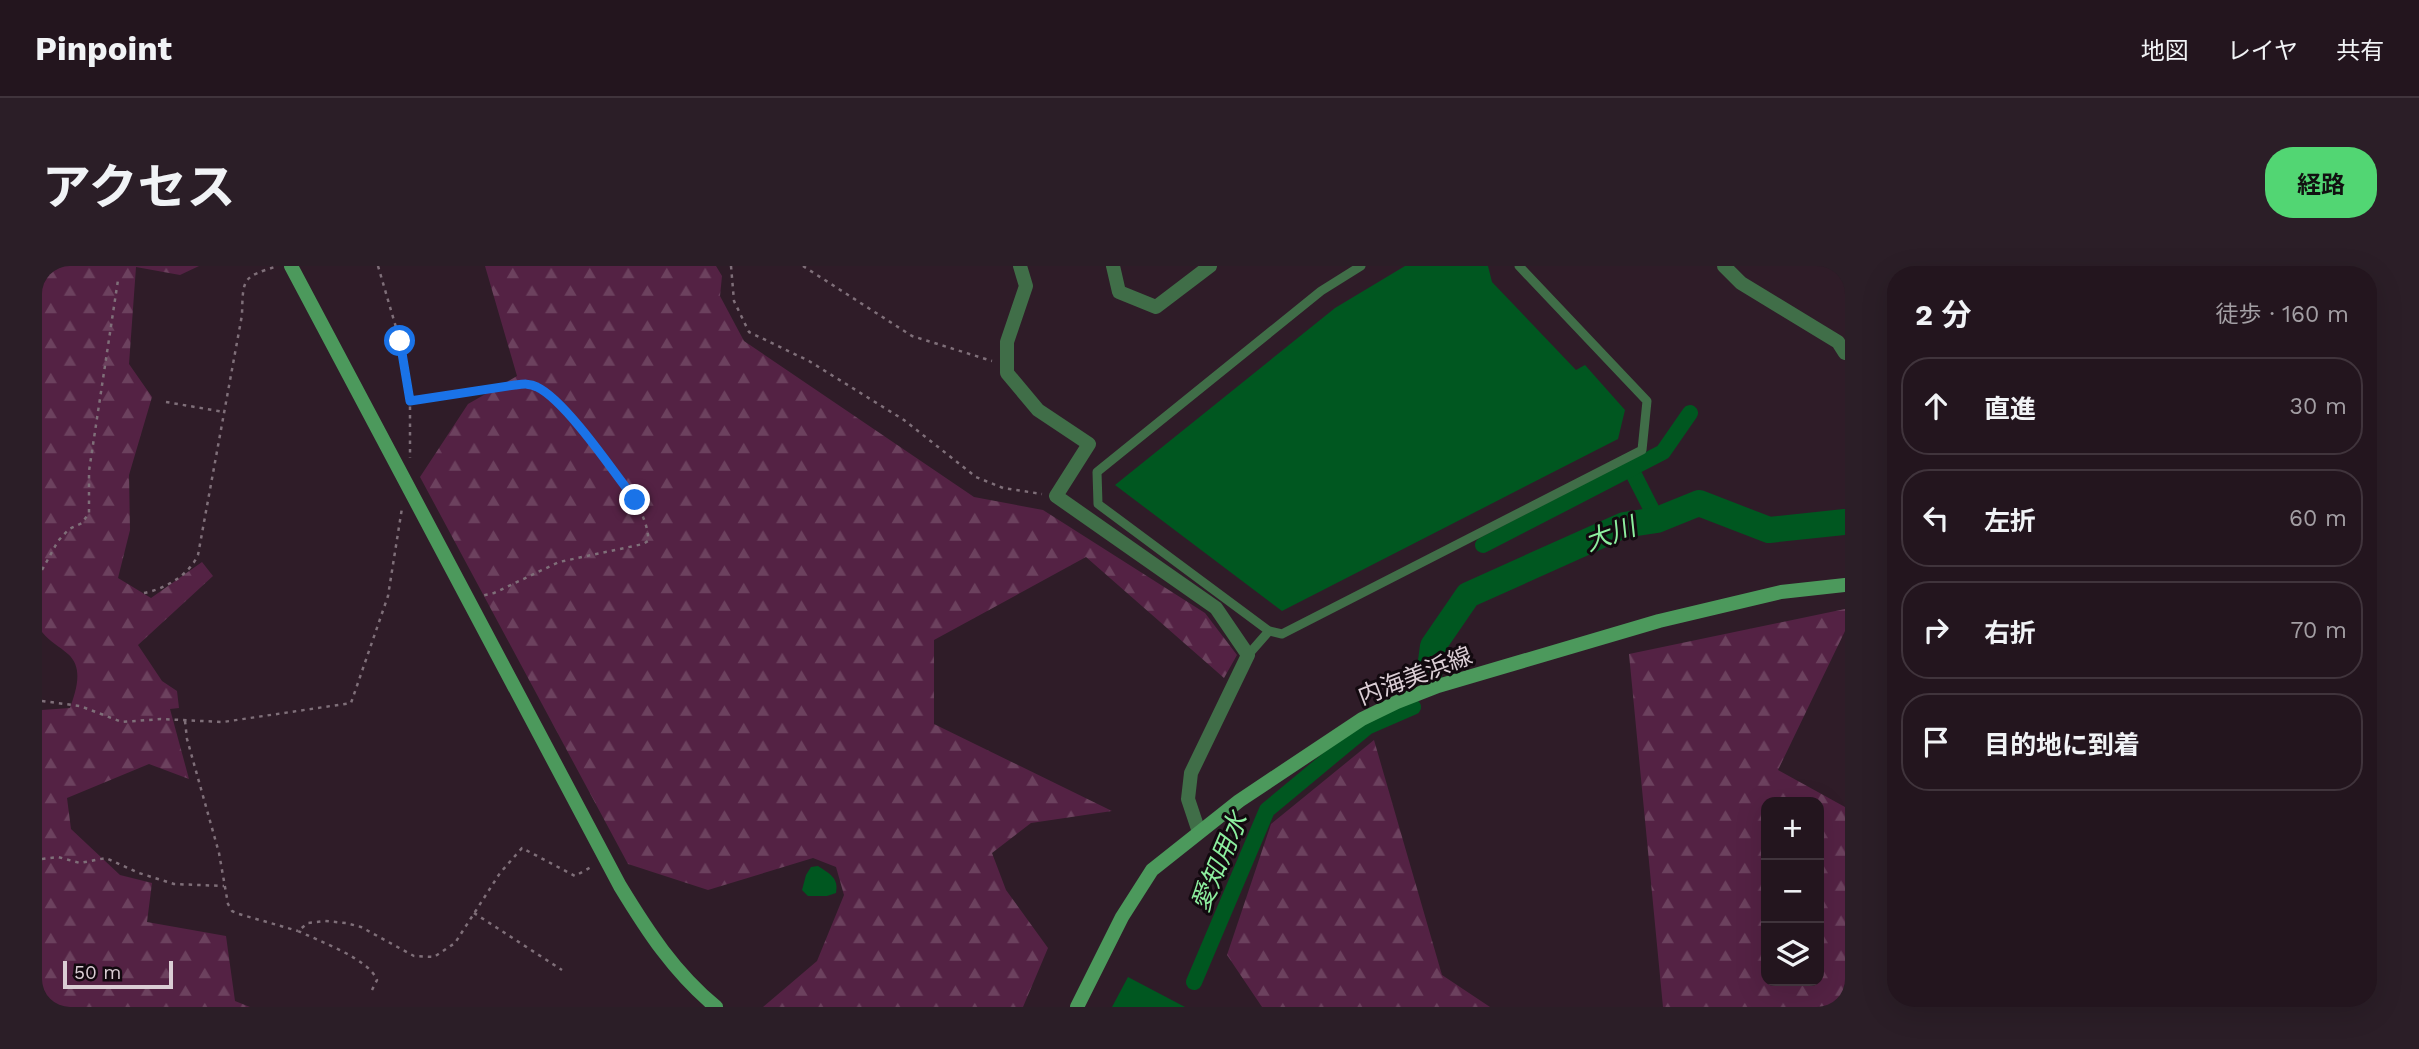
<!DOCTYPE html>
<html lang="ja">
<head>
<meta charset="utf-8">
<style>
	:root { --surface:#23151e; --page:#2b1e27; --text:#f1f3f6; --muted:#a39fa4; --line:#40343c; --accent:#52d673 }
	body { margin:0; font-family:"Work Sans","Noto Sans JP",sans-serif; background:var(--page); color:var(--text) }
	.controls { position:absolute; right:21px; bottom:21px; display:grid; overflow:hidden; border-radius:14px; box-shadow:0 7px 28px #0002 }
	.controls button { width:63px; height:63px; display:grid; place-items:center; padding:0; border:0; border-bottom:2px solid var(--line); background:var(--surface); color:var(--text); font:35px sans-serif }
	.scale { position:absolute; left:21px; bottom:18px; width:110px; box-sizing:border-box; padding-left:7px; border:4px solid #dacdd4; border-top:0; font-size:19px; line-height:24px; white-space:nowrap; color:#dacdd4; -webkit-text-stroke:5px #12090f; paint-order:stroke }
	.stop { position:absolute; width:21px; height:21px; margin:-16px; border:5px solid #1a73e8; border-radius:50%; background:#fff }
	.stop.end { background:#1a73e8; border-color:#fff; box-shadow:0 2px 7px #0008 }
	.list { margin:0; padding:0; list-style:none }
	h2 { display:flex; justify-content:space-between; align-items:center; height:91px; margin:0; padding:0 28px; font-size:30px }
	h2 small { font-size:23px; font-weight:400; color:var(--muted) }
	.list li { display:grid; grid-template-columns:46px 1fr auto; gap:21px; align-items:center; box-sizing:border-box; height:98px; margin:0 14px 14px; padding:0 14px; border:2px solid var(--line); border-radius:28px }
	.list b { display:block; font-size:26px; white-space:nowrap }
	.list em { font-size:23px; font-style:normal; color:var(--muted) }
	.icon { flex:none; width:38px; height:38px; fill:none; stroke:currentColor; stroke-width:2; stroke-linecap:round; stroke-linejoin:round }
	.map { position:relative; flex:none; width:1803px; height:741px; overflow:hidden; border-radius:28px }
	header { display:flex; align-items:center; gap:42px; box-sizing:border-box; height:98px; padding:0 35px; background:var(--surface); border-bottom:2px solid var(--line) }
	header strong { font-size:33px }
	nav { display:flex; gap:38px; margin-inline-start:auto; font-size:24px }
	.intro { display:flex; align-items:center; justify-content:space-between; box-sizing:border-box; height:168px; padding:0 42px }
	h1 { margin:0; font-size:49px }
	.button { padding:18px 32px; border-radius:28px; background:var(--accent); color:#111; font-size:24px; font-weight:700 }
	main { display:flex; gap:42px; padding:0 42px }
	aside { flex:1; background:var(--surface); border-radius:28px; box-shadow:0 7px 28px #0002 }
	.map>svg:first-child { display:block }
	.forest { fill:url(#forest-firs); fill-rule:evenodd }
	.water { fill:#005720 }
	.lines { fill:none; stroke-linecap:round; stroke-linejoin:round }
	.canal { stroke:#005720; stroke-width:16 }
	.river { stroke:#005720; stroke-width:26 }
	.path { stroke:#7f6f79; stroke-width:2.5; stroke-dasharray:3.5 5; stroke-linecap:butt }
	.lane { stroke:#406e48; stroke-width:9 }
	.street { stroke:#406e48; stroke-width:14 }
	.secondary { stroke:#4c995c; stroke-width:14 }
	.route { stroke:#1a73e8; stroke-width:9 }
	.labels { text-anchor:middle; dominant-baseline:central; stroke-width:6; stroke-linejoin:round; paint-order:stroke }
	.street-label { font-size:24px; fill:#dacdd4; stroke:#12090f }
	.water-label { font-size:26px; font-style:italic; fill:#8cee9e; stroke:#12090f }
</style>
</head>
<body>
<header>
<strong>Pinpoint</strong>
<nav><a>地図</a><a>レイヤ</a><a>共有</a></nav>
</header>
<div class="intro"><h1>アクセス</h1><a class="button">経路</a></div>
<main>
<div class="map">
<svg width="1803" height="741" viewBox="0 0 1803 741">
	<defs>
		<pattern id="forest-firs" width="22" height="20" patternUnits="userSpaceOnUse" patternTransform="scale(1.75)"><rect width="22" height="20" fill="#542244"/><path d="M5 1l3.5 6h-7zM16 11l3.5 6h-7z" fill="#6c415e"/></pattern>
	</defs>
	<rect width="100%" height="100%" fill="#2f1c28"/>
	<g class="forest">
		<path d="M0,0H157L138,9L94,1L87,98L110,131L87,209L88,264L76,312L109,332L160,296L171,310L96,379L120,415L135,425L137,442L128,443L147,513L107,498L25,532L29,563L78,609L110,617L105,656L184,670L193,735L208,741H0V444L28,442C34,425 42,402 26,388C17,380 8,376 0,366Z"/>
		<path d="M443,0H674L680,10L678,30L702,75L932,231L1001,244L1163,347L1195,389L1182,412L1044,291L892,374V458L1070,545L989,557L950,587L964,624L1006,682L981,741H721L775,695L802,629L794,601L771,592L666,624L586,598L378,211L426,138L475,110Z"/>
		<path d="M1803,343V365L1736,504L1803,541V741H1621L1587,388ZM1724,536H1777V715H1724Z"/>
		<path d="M1332,474L1400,709L1448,741H1220L1185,689L1229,558Z"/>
	</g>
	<g class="water">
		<path d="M1363,0H1446L1450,16L1534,104L1543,99L1583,144L1576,173L1240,345L1073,219L1293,42Z"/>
		<path d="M776,600C788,608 797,612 794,627L785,630H766L760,624L764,609L769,601Z"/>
		<path d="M1086,711L1143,741H1070Z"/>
	</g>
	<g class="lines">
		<g class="canal">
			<path d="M1589,203L1615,254"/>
			<path d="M1441,279L1621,186L1648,147"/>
			<path d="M1152,716L1225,544L1325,461L1371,441"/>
		</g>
		<path class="river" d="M1387,410L1391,380L1426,329L1582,259L1615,254L1657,237L1727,264L1803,256"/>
		<g class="path">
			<path d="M336,0L358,75L368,135V192"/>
			<path d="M689,0L692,35L707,66L767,95L862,154L934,211L961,222L1000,228"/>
			<path d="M761,0L870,70L950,95"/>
			<path d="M368,135L473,119C481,118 488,117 495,121C523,134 572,206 593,234C599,246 607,261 606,275L601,278L517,296L452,327L439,330"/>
			<path d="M124,136L182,146"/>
			<path d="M0,304L16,275L27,263L40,257L47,247V205L76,14"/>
			<path d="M102,327C123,323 147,309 156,289L200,49C201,12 200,11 236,0"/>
			<path d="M0,435L38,440L80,456L119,453L181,456L309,437L346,330L360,242"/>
			<path d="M143,455L145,473L177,587L186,638L190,645L197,648L256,665"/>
			<path d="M0,593L16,591L38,597L64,592L97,607L132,618L182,620"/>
			<path d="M432,647L520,704"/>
			<path d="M330,724L335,714C327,693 277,675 256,665L266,657L283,655L304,657L319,661L372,690L392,691L413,677L458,607L480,582L533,610L551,600"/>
		</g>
		<g class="lane">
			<path d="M1319,0L1279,25L1055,206L1056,238L1227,365L1240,368L1600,184L1605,135L1477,0"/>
			<path d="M1206,389L1227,365"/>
		</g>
		<g class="street">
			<path d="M978,0L984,20L965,76V107L996,144L1047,178L1014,230L1174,342L1206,389L1149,507L1146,533L1157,566"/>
			<path d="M1071,0L1077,26L1114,41L1168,0"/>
			<path d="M1682,0L1699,17L1796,76L1803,87"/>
		</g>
		<g class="secondary">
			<path d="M249,0L578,620C606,666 632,706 674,741"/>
			<path d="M1035,741L1080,651L1110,604L1197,535L1320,453L1355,436L1396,420L1617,355L1739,326L1803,319"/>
		</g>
	</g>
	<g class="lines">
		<path class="route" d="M358,75L368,135L473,119C481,118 488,117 495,121C523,134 572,206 593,234"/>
	</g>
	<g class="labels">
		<g class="street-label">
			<text transform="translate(1373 410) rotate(-21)">内海美浜線</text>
		</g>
		<g class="water-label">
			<text transform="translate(1568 268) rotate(-20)">大川</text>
			<text transform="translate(1177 596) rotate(-67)">愛知用水</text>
		</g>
	</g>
</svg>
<div class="controls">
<button>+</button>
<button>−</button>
<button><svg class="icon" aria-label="layers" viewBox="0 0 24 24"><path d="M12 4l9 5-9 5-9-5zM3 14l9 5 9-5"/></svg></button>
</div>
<div class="scale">50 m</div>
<div class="stop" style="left:358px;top:75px"></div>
<div class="stop end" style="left:593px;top:234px"></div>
</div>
<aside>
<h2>2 分<small>徒歩 · 160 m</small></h2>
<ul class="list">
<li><svg class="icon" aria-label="ahead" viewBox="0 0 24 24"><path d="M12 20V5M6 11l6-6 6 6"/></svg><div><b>直進</b></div><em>30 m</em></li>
<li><svg class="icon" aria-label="left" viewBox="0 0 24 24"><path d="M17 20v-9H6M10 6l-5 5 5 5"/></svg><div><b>左折</b></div><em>60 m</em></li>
<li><svg class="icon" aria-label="right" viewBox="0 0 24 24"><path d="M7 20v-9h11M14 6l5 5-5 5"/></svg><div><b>右折</b></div><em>70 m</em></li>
<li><svg class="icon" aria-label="arrive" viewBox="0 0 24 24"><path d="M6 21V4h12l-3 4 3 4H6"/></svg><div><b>目的地に到着</b></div></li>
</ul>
</aside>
</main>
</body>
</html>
